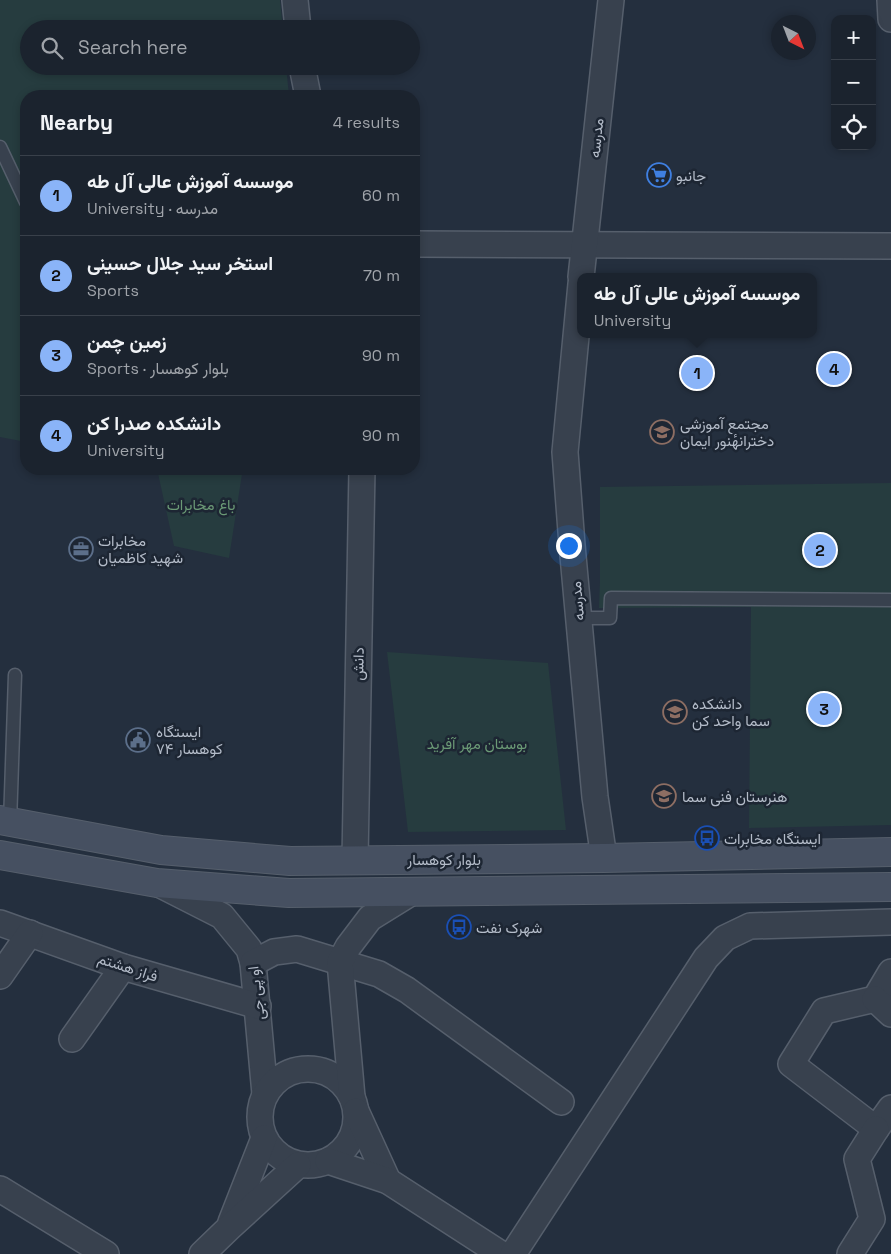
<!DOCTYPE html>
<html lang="en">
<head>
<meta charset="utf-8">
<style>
	:root { --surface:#1b232e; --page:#282f3a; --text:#f1f3f6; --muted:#a0a4aa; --line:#39404a; --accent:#8ab4f8 }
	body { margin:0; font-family:"Space Grotesk",Vazirmatn,sans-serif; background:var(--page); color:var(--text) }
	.controls { position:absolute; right:15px; top:15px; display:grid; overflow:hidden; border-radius:10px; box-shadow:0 2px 8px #0003 }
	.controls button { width:45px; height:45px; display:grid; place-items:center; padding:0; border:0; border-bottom:1px solid var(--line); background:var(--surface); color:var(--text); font:25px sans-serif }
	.compass { position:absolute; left:771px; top:15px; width:45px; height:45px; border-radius:50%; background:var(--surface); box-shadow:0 2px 8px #0003; rotate:138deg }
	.you { position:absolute; left:568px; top:545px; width:18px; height:18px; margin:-12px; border:4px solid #fff; border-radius:50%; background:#1a73e8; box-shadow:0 0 0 8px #1a73e833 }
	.badge { display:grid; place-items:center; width:32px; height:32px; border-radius:50%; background:var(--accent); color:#111; font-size:16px; font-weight:700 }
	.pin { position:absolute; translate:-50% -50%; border:2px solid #fff; box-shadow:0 1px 5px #0006 }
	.popup { position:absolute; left:577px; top:273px; width:240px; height:65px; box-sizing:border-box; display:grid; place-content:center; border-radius:10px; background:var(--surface); filter:drop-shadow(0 1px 4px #0005); font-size:16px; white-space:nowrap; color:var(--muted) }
	.popup b { font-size:19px; color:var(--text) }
	.popup::after { content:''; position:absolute; left:50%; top:100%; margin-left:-10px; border:10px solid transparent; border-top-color:var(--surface) }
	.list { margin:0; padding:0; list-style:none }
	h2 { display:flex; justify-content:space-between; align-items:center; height:65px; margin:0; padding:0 20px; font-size:21px }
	h2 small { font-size:16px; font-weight:400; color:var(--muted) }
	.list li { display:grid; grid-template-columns:32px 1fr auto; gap:15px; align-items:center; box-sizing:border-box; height:80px; padding:0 20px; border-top:1px solid var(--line) }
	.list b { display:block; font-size:19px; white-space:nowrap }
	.list p { margin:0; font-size:16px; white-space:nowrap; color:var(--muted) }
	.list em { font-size:16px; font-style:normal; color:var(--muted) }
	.icon { flex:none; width:28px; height:28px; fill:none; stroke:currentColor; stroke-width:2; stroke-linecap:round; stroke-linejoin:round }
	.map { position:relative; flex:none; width:891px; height:1254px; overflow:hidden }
	.search { position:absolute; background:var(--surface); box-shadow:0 2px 8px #0003; left:20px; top:20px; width:400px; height:55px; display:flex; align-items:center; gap:12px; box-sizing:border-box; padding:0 18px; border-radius:28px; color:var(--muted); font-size:19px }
	.panel { position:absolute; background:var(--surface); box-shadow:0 2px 8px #0003; left:20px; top:90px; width:400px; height:385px; border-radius:20px }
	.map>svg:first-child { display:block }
	.green { fill:#263c3f }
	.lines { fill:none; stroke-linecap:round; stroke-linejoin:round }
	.lane-casing { stroke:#565f6c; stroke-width:15 }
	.street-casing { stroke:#565f6c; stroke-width:28 }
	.secondary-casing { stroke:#565f6c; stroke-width:30 }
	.lane { stroke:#38414e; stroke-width:12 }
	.street { stroke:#38414e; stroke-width:25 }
	.secondary { stroke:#465061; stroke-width:28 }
	.labels { text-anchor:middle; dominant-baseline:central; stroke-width:5; stroke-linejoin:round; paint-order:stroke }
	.street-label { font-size:15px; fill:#b4bcc9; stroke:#1d2633 }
	.poi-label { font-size:15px; fill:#b4bcc9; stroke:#1d2633; text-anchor:start }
	.park-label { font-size:15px; fill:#6b9a76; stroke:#1d2633 }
</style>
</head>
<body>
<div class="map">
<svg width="891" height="1254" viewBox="0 0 891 1254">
	<rect width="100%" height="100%" fill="#242f3e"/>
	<g class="green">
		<path d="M0,0H280L283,29H29V66H286L289,96H26V442L0,437Z"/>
		<path d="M157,469H246L242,474L229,558L174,546Z"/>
		<path d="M891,483V825L749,828L751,607L599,608L600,580V487Z"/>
		<path d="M387,652L548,663L566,830L408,832Z"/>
	</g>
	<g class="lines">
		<g class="lane-casing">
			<g id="lane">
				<path d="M0,147L26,202"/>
				<path d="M578,618H610L611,598L891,600"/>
				<path d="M10,823L15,675"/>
			</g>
		</g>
		<g class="street-casing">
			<g id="street">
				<path d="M295,0L298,29"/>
				<path d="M890,0L891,19"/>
				<path d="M302,66L308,96"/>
				<path d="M414,244L891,246"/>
				<path d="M581,277L611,0"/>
				<path d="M581,284L565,452L572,545L595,797L604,858"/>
				<path d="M355,860L362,469"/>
				<path d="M159,884L222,916L249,949L253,963L265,1094"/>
				<path d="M0,923L123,967L258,1006"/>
				<path d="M253,963L274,952L297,949L379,974L407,990L561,1102"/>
				<path d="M891,972L875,999L824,1011L791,1064L876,1129L891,1108"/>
				<path d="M0,976L30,933"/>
				<path d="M875,999L891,1014"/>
				<path d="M72,1039L123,967"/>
				<circle cx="308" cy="1117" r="48"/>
				<path d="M352,1097L340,962L348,947L370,918L412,892"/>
				<path d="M356,1111L388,1181"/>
				<path d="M328,1161L388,1181L501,1254"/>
				<path d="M0,1189L106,1254"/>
				<path d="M231,1222L264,1138"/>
				<path d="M202,1254L230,1227L298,1165"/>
				<path d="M513,1254L706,958L725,938L750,926L891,922"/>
				<path d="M850,1254L872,1219L857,1159L876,1129"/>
			</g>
		</g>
		<g class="secondary-casing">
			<g id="secondary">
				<path d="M0,820L161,850L290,861L604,858L891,852"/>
				<path d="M0,855L157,883L289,893L891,887"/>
			</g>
		</g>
		<use href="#lane" class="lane"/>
		<use href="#street" class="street"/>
		<use href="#secondary" class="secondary"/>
	</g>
	<defs>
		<g id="supermarket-ring" transform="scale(1.25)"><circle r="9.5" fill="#1d2633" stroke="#3f7fe0" stroke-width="1.5"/><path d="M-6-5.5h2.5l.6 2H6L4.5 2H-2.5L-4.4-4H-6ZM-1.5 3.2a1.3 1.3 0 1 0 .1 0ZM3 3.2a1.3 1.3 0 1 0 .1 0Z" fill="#3f7fe0"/></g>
		<g id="school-ring" transform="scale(1.25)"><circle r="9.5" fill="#1d2633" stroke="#8d6e63" stroke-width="1.5"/><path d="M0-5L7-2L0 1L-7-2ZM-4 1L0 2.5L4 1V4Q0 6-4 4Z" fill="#8d6e63"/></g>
		<g id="office-ring" transform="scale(1.25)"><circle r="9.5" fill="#1d2633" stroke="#5c6f8a" stroke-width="1.5"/><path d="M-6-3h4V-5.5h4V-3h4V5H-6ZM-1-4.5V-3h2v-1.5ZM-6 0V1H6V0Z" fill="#5c6f8a"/></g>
		<g id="university-ring" transform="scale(1.25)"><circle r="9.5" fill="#1d2633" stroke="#8d6e63" stroke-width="1.5"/><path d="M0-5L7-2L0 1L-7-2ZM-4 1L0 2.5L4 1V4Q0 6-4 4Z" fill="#8d6e63"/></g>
		<g id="civic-ring" transform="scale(1.25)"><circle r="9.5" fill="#1d2633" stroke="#5c6f8a" stroke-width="1.5"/><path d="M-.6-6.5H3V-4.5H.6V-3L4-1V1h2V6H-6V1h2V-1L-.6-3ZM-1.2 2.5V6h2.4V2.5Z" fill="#5c6f8a"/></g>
		<g id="bus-ring" transform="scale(1.25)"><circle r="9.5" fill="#1d2633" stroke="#1a4fb4" stroke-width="1.5"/><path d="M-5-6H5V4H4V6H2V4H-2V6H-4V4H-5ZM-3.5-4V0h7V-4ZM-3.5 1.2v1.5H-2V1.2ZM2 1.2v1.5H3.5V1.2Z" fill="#1a4fb4"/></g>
	</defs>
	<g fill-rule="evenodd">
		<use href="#supermarket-ring" x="659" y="175"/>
		<use href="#school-ring" x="662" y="432"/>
		<use href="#office-ring" x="81" y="549"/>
		<use href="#university-ring" x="675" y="712"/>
		<use href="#civic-ring" x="138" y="740"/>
		<use href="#school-ring" x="664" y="796"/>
		<use href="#bus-ring" x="707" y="838"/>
		<use href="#bus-ring" x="459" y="927"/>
	</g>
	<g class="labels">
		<g class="street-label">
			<text transform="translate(596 138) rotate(-84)">مدرسه</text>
			<text transform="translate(577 601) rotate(-95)">مدرسه</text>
			<text transform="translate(358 664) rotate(-89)">دانش</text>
			<text x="444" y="859">بلوار کوهسار</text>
			<text transform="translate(128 967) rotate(18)">فراز هشتم</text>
			<text transform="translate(256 993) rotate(-97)">او پی جی</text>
		</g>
		<g class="poi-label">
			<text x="676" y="175">جانبو</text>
			<text x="680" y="423">مجتمع آموزشی<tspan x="680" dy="17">دخترانهٔنور ایمان</tspan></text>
			<text x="98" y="540">مخابرات<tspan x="98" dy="17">شهید کاظمیان</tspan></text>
			<text x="692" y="703">دانشکده<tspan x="692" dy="17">سما واحد کن</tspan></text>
			<text x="156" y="731">ایستگاه<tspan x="156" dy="17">۷۴ کوهسار</tspan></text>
			<text x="682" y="796">هنرستان فنی سما</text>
			<text x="724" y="838">ایستگاه مخابرات</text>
			<text x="476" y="927">شهرک نفت</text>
		</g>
		<g class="park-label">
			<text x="201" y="504">باغ مخابرات</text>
			<text x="477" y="743">بوستان مهر آفرید</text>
		</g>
	</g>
</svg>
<div class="controls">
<button>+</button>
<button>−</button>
<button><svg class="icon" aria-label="locate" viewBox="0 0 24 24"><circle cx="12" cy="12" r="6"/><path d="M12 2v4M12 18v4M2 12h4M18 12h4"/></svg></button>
</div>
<svg class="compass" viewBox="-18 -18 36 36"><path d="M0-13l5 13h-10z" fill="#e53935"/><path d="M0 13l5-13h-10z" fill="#a0a4aa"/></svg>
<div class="you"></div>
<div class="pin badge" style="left:697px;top:373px">1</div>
<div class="popup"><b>موسسه آموزش عالی آل طه</b>University</div>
<div class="pin badge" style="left:820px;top:550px">2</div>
<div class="pin badge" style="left:824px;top:709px">3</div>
<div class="pin badge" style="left:834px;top:369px">4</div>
<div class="search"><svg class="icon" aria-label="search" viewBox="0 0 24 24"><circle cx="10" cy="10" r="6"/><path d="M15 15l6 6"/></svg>Search here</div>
<section class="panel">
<h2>Nearby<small>4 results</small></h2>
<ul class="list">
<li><span class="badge">1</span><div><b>موسسه آموزش عالی آل طه</b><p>University · مدرسه</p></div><em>60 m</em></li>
<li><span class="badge">2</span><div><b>استخر سید جلال حسینی</b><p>Sports</p></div><em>70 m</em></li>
<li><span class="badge">3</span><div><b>زمین چمن</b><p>Sports · بلوار کوهسار</p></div><em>90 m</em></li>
<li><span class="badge">4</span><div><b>دانشکده صدرا کن</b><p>University</p></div><em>90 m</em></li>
</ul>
</section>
</div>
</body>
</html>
